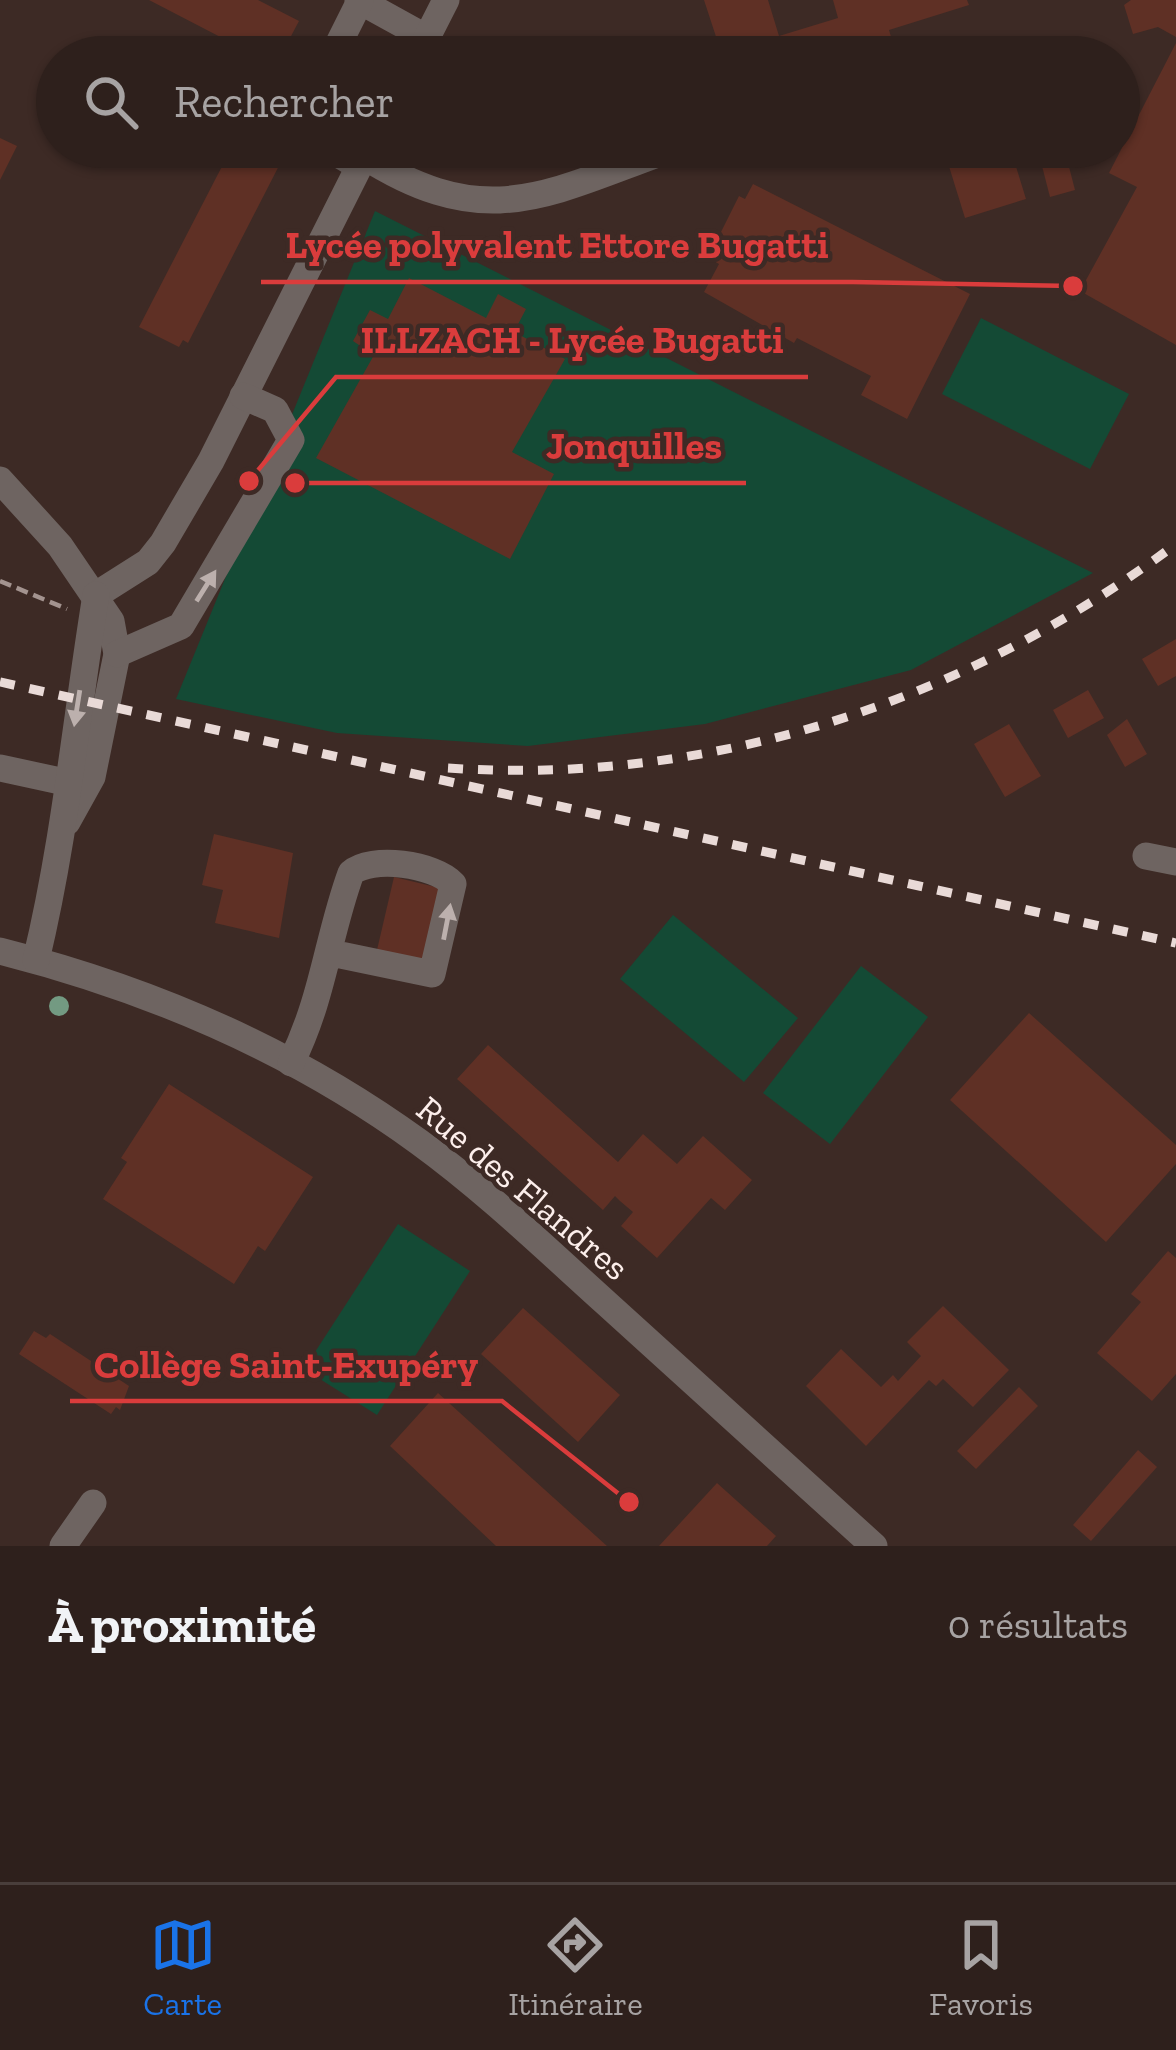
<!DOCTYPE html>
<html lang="fr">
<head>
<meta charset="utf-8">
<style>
	:root { --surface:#2e201c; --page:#362825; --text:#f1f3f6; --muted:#a7a3a3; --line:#493e3b; --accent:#1a73e8 }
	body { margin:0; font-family:"Zilla Slab",serif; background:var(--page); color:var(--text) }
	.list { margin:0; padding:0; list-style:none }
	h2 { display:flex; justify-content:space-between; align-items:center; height:156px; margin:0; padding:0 48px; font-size:51px }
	h2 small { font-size:39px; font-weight:400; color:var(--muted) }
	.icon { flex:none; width:66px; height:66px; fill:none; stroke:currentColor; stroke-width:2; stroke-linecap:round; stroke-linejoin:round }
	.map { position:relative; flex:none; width:1176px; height:1546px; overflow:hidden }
	.search { position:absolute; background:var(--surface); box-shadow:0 3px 9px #0004; left:36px; right:36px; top:36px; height:132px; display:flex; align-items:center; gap:30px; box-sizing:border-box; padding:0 42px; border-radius:66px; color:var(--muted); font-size:45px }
	.sheet { height:336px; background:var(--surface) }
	nav { display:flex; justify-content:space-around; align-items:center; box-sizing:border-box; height:168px; border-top:3px solid var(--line); background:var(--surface); font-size:33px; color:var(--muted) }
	nav a { display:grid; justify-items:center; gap:6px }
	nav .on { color:var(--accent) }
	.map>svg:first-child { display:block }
	.green { fill:#144a35 }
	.building { fill:#5f3025 }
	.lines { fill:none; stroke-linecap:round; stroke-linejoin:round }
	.path { stroke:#a3938f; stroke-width:4.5; stroke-dasharray:12 6; stroke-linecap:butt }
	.minor { stroke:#6e6461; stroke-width:27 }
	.rail { stroke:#e9dad7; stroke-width:9; stroke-dasharray:15 15; stroke-linecap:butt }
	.tree { fill:#739a82 }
	.oneway { fill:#bcb0ad }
	.labels { text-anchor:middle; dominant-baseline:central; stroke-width:9; stroke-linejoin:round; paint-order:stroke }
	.street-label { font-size:36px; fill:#fceeeb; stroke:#3d2a25 }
	.leader { fill:none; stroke:#da3c3c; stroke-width:4.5 }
	.callout-dot { fill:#da3c3c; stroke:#3d2a25; stroke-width:4.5 }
	.callout-label { font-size:39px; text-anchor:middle; font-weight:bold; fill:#da3c3c; stroke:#3d2a25; stroke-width:9; stroke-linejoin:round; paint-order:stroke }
</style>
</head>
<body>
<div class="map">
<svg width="1176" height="1546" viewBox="0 0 1176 1546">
	<rect width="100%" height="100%" fill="#3d2a25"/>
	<g class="green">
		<path d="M375,211L1093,573L911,670L705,724L528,746L337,733L176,699Z"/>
		<path d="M981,318L1129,394L1090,469L942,394Z"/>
		<path d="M673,915L798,1018L744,1082L620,979Z"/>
		<path d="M861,966L928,1017L830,1144L763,1093Z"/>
		<path d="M398,1224L470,1271L377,1415L304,1369Z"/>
	</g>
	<g class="building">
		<path d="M149,0H258L299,21L280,57H259Z"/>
		<path d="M704,0H768L779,36L838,18L833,0H967L969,5L889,30L892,40L837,57H728L722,55Z"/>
		<path d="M1131,0H1176V37L1158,27L1133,34L1124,5Z"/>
		<path d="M1176,43V345L1080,291L1137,187L1109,173Z"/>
		<path d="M0,138L17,146L0,180Z"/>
		<path d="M232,147H267L284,156L188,343L183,340L179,347L139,327Z"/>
		<path d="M943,147H1010L1026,199L965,218Z"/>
		<path d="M1067,159L1075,190L1050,197L1042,166Z"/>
		<path d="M753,184L970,294L907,419L861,395L871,376L797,338L794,343L704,292L719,264L714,261L722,245L716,242L739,196L745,199Z"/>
		<path d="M409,278L486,318L498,294L526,309L514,332L565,359L512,452L554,474L510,559L316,458L374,355L353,341L370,310L388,319Z"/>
		<path d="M1176,639V676L1158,686L1142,659Z"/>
		<path d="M1088,690L1104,718L1068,738L1053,710Z"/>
		<path d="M1127,719L1147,754L1125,767L1107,735Z"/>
		<path d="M1009,724L1041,776L1005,797L974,744Z"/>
		<path d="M214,834L293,853L279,938L215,923L223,890L202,885Z"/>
		<path d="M394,877L440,888L423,961L377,950Z"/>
		<path d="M1029,1013L1176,1145V1164L1106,1242L950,1100Z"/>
		<path d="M488,1045L618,1162L643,1134L677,1164L703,1136L752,1180L725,1210L711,1198L657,1258L621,1226L633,1212L620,1201L615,1196L603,1210L457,1079Z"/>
		<path d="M169,1084L313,1177L265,1251L258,1246L234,1284L103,1199L127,1162L121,1158Z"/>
		<path d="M1168,1251L1176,1258V1374L1152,1401L1097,1353L1141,1302L1131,1294Z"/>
		<path d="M943,1306L1009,1370L973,1407L943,1379L936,1386L929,1380L866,1446L806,1386L841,1349L881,1387L893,1375L898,1381L921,1356L907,1342Z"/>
		<path d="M523,1308L620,1395L578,1442L481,1354Z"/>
		<path d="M34,1331L46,1338L50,1334L129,1386L120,1410L116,1407L111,1414L19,1354Z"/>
		<path d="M1019,1387L1038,1406L976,1469L957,1451Z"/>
		<path d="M438,1393L481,1432L607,1546H496L390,1446Z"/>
		<path d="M1138,1450L1157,1467L1091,1541L1073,1525Z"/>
		<path d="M717,1483L776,1536L767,1546H659Z"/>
	</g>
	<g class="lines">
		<path class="path" d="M0,581L67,609"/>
		<g class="minor">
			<path d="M358,0L427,38"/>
			<path d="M332,57L360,1"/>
			<path d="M417,57L446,0"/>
			<path d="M326,147L358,166"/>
			<path d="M364,156C490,236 551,191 677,147"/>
			<path d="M0,480L60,546L111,621L117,654L92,777L67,822"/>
			<path d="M96,595L148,562L163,543L211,461L369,147"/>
			<path d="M117,654L181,626L291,440L275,410L243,396"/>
			<path d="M0,768L65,782"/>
			<path d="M1146,856L1176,862"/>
			<path d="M0,951C150,989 294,1051 419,1142C485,1190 544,1247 605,1302C695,1383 784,1465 874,1546"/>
			<path d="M36,960C65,840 76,718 96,595"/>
			<path d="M291,1063C324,996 327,939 351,873C371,855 435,864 453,884L432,974L331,953"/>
			<path d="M63,1546L93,1503"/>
		</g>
		<g class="rail">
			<path d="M0,682L1176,943"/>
			<path d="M448,768C712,786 966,701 1176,544"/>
		</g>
	</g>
	<circle class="tree" cx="59" cy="1006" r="10"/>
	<defs><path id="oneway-solid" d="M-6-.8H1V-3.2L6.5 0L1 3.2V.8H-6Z" transform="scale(3)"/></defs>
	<g class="oneway">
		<use href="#oneway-solid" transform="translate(206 586) rotate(-58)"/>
		<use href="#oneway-solid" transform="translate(77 708) rotate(99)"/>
		<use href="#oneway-solid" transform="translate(447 922) rotate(-79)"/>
	</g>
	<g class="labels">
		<g class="street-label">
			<text transform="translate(523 1188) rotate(40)">Rue des Flandres</text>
		</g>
	</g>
	<path class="leader" d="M1073 286L853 282H261M249 481L336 377H808M295 483L522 483H746M629 1502L502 1401H70"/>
	<g class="callout-dot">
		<circle cx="1073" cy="286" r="12"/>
		<circle cx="249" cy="481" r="12"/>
		<circle cx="295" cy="483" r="12"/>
		<circle cx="629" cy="1502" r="12"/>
	</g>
	<g class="callout-label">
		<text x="557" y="258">Lycée polyvalent Ettore Bugatti</text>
		<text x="572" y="353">ILLZACH - Lycée Bugatti</text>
		<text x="634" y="459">Jonquilles</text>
		<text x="286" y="1378">Collège Saint-Exupéry</text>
	</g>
</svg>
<div class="search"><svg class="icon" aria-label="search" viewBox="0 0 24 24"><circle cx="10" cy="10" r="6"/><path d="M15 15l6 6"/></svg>Rechercher</div>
</div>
<section class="sheet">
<h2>À proximité<small>0 résultats</small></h2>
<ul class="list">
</ul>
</section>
<nav>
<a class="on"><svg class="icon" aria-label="map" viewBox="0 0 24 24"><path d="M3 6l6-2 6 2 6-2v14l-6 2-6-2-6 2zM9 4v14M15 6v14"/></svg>Carte</a>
<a><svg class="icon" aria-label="directions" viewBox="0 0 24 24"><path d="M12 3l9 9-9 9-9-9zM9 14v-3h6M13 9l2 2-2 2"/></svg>Itinéraire</a>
<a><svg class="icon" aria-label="saved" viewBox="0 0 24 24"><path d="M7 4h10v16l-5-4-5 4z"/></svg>Favoris</a>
</nav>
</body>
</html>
